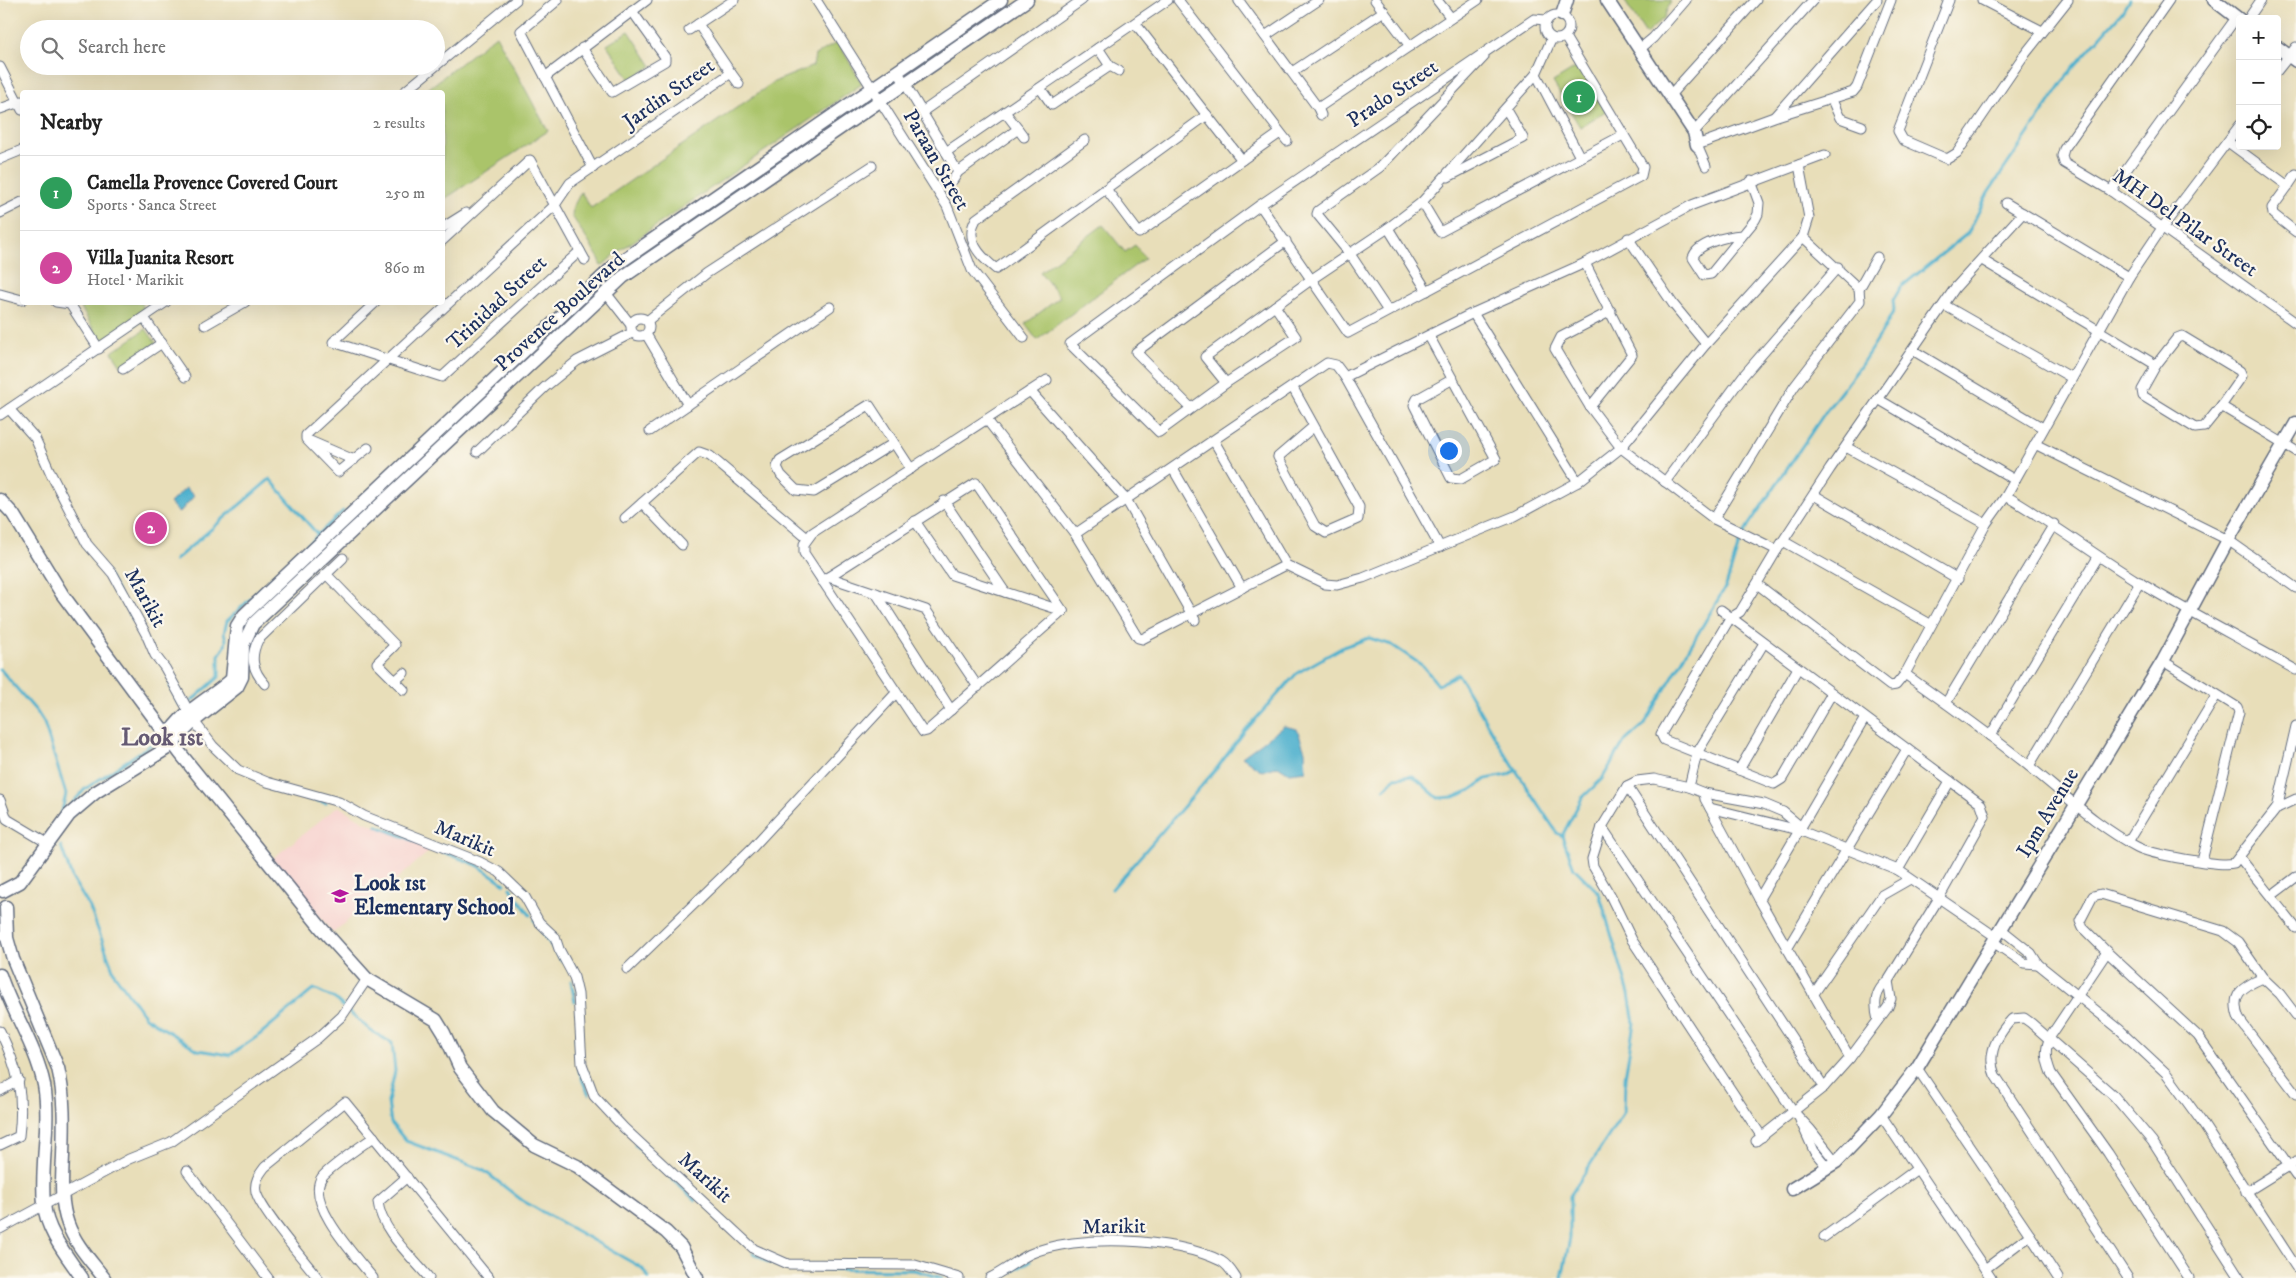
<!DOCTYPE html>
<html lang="en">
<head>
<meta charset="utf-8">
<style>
	:root { --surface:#fff; --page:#f6f6f6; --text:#222; --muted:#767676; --line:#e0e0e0; --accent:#b5179e }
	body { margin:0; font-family:"IM FELL DW Pica",serif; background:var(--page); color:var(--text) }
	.controls { position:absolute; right:15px; top:15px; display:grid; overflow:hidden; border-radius:5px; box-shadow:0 5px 20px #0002 }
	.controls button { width:45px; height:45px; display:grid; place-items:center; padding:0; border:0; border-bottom:1px solid var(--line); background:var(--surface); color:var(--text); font:25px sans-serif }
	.you { position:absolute; left:1448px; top:450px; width:18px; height:18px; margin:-12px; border:4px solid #fff; border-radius:50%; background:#1a73e8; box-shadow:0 0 0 8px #1a73e833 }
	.badge { display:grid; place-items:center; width:32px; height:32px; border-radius:50%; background:var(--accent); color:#fff; font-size:16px; font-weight:700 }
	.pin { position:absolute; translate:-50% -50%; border:2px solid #fff; box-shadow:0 1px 5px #0006 }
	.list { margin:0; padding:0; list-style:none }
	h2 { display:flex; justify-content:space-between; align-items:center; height:65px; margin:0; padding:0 20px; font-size:21px }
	h2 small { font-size:16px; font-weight:400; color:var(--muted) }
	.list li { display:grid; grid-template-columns:32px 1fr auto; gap:15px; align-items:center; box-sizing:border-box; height:75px; padding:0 20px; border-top:1px solid var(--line) }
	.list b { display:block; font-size:19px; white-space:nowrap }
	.list p { margin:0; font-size:16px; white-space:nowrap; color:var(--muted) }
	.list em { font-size:16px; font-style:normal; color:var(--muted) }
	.icon { flex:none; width:28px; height:28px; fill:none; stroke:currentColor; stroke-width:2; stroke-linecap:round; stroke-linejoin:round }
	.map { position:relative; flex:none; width:2296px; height:1278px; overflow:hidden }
	.search { position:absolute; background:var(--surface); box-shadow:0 5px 20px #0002; left:20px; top:20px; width:425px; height:55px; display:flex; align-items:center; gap:12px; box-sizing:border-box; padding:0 18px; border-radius:28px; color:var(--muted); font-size:19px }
	.panel { position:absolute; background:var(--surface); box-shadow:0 5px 20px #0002; left:20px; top:90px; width:425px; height:215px; border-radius:5px }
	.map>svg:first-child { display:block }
	.built { fill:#f7d0cd }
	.green { fill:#aac46b; stroke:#627a64 }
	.water { fill:#4fb1ce; stroke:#357096 }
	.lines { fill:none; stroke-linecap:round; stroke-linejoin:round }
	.stream { stroke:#4fb1ce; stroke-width:3 }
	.street-casing { stroke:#636c7e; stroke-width:11 }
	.secondary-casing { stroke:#636c7e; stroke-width:15 }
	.street { stroke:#fff; stroke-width:9 }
	.secondary { stroke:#fff; stroke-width:12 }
	.labels { text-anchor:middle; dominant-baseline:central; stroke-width:4.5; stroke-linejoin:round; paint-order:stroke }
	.street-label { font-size:21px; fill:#1b2f5e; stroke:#fbf7ec }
	.poi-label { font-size:21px; font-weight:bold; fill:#1b2f5e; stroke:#fbf7ec; text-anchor:start }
	.quarter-label { font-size:24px; font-weight:bold; fill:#655a73; stroke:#fbf7ec }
</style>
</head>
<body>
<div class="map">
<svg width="2296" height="1278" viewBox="0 0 2296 1278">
	<rect width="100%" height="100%" fill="#fbf7ec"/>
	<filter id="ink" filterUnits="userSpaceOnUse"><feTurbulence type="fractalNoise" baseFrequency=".02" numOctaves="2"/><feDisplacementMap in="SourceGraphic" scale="10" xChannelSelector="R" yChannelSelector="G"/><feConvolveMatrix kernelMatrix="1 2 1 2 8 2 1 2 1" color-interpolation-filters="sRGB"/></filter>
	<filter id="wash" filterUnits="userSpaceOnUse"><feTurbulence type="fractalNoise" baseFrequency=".0096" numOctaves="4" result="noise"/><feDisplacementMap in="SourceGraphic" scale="20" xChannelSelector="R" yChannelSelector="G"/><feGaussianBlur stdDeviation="1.12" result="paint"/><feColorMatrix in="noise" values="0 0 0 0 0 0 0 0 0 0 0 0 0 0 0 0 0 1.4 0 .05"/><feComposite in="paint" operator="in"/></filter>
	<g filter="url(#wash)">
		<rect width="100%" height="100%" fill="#e8deb9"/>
		<path class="built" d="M338,806L363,821L432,849L333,933L272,859Z"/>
		<g class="green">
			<path d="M1624,0H1671L1664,18L1646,34Z"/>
			<path d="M629,31L652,66L630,80L607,45Z"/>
			<path d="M496,35L548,131L443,200L442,92H424Z"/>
			<path d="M838,42L862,84L618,252L602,266L600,265V260L572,216L573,207L581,192L591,208L774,82L813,66L815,55Z"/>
			<path d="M1579,66L1606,111L1580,127L1553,82Z"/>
			<path d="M1103,225L1125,252L1135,245L1145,258L1037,340L1025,324L1060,297L1040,272Z"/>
			<path d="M82,302L142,303L146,319L103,346L79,304Z"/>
			<path d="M146,329L156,343L122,367L112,352Z"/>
		</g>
		<g class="water">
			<path d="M186,488L194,496L179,513L170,503Z"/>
			<path d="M1284,726L1297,729L1305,751L1306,771L1289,773L1278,766L1262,771L1242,757Z"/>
		</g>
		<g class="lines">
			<g class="stream">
				<path d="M175,560L270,479L318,535"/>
				<path d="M107,573L133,620"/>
				<path d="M0,669L37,712L44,723L66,794L61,815"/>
				<path d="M170,686L180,705"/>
				<path d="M189,703L219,677V655L225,646L226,640L224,633L227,621L343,511"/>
				<path d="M1384,789L1395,778L1413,776L1438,798L1454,797L1471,790L1486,779L1507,775L1517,770"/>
				<path d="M294,794L326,803"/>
				<path d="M67,809L85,789L161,738"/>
				<path d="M377,826L477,865L505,884"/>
				<path d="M61,846L72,878L90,908L115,975L145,1017L198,1050L230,1055L258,1036L314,989L335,999L371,1031L392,1043L395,1071L388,1102L391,1123L406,1141L483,1170L523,1201L642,1268L649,1278"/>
				<path d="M510,888L530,915"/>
				<path d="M1112,889L1217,768L1244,732L1297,673L1343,647L1369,638L1392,645L1423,666L1438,685L1458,674L1502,749L1557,833L1562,836"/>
				<path d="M534,920L561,960"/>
				<path d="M571,981L575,1002"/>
				<path d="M576,1038C575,1059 579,1076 589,1094"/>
				<path d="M635,1145L695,1200"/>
				<path d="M753,1253L768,1262L781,1265"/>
				<path d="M810,1269L914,1270L942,1278"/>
				<path d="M1001,1278L1030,1261"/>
				<path d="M1562,1278L1570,1238V1196L1624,1112L1625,1077L1634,1023L1629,994L1599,893L1574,868L1562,836L1582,798L1602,779L1624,742L1644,725L1726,586L1739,544L1748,526L1826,411L1859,368L1881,334L1894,310L1893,300L1901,287L1968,233L1988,193L2072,69L2122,12L2129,0"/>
			</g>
		</g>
	</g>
	<g filter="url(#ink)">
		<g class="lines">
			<g class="street-casing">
				<g id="street">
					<path d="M558,0L521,31L593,168"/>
					<path d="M816,0L947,206L972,270L1024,338"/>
					<path d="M1178,0L1287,141"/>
					<path d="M1240,0L1239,1L1318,108L1321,115"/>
					<path d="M1375,0L1410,46"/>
					<path d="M1437,0L1451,18"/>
					<path d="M1949,0L1898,131L1903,140L1947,159L1957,153L2022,58L2068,0"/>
					<path d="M1982,0L2042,31"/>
					<path d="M2169,0L2064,149L2062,156L2064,163L2111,191L2296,323"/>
					<circle cx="1557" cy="27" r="12"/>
					<path d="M2248,19L2261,0"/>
					<path d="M1135,23L1242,160"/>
					<path d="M689,30L698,24"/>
					<path d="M1265,36L1319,0"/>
					<path d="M582,48L612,92L665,61V57L632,11"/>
					<path d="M1098,48L1110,66L1119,71"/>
					<path d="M1641,48L1653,38L1686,0"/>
					<path d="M0,67L22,110"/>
					<path d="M2277,71L2296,47"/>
					<path d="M898,72L958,172"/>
					<path d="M1292,72L1384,11"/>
					<path d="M731,73L739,84"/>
					<path d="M1536,74L1580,157"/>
					<path d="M545,77L647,0"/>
					<path d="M1040,88L1052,105L1110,66"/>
					<path d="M404,92L516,0"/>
					<path d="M1671,94L1756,0"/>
					<path d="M1832,100L1840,118L1862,126"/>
					<path d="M1318,108L1478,0"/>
					<path d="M0,109L22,101"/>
					<path d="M922,112L1082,0"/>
					<path d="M1775,116L1877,0"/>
					<path d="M1018,129L1024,137"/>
					<path d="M1694,132L1813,0"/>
					<path d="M1085,140L976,219C964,240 980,256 996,269L1207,115"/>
					<path d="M2228,142L2288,186L2272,208L2273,214L2296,232"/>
					<path d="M946,152L1168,0"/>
					<path d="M0,159L22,150"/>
					<path d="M1706,166L1697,145L1774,117L1853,92L1857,87L1891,0"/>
					<path d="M1448,177L1523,138L1506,109"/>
					<path d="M953,180L958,172L1018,129L1005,112"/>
					<path d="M2288,186L2296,174"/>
					<path d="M1106,189L1139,233L1280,133"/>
					<path d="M2111,191L2236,18"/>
					<path d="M1422,202L1440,232L1623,135"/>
					<path d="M2006,203L2129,277"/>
					<path d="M1260,205L1348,333L1641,176L1643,167L1565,37"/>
					<path d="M0,213L22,202"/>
					<path d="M442,228L466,213"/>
					<path d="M1388,228L1427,291"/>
					<path d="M1742,235C1728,236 1696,243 1693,258L1704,275L1711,274L1755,220L1758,214L1759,203L1751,181"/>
					<path d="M1803,237L1859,289"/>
					<path d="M1628,238L1673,304L1706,344"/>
					<path d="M580,251L585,260"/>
					<path d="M1982,260L2156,365L2142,390L2143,396L2195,428L2204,427L2221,406"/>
					<path d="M1585,263L1632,355L1590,407"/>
					<path d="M606,293L631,325"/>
					<path d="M0,294L22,300"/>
					<path d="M56,302L70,304L99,349"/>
					<path d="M376,302L333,342L442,377L580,251L530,160L442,241"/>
					<path d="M1944,305L2072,378"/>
					<path d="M1275,306L1296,337L1226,383L1159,432L1070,344L1260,205L1534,19L1546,20"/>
					<path d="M1388,311L1350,254L1317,214L1318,211L1380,167L1484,57"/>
					<path d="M1611,311L1561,337L1555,349L1590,407L1621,448L1714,519L1777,550"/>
					<path d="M1473,313L1578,482"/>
					<circle cx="640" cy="327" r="9"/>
					<path d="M145,319L185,377"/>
					<path d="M647,321L707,273L872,166"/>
					<path d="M205,325L245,302"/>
					<path d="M646,334L688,405"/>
					<path d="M1429,336L1496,459L1461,479L1451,478L1414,405L1417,399L1453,379"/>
					<path d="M1914,351L2043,428"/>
					<path d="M2156,365L2177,338L2182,336L2240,371L2242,376L2221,406L2296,451"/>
					<path d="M123,369L162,343"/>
					<path d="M1345,377L1473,313L1585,263L1692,205L1825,155"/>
					<path d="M1047,380L812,533L804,544V553L923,732L927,731L1063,611"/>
					<path d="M1226,383L1205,357L1312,279L1388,228L1422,202L1536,74L1552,38"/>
					<path d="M1293,388L1359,507L1358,519L1326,533L1315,526L1278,457L1313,427"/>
					<path d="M1030,391L1127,501L1195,620"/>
					<path d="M1878,399L2015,480"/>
					<path d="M1191,408L1136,352L1286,241"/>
					<path d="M9,409L35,438L51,474L87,544L113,574L146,634L155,655L165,668L194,721L213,746L238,770L267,782L339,802L364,816L480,862L499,872L525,897L539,922L555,937L559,949L574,977L578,994L582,1064L594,1096L624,1128L754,1249L788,1264L915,1265L959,1278"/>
					<path d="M0,415L166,302"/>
					<path d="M987,420L1075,534L1138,638L1142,639L1286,565"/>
					<path d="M650,431L830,307"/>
					<path d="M310,441L354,460"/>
					<path d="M1214,441L1286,565L1325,584L1337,585L1363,578L1515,516L1578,482L1621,448L1706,344L1803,237L1809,218L1799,165"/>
					<path d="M894,443L814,492L796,490L781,475L777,467L780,460L869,405L870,406L911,469"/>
					<path d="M2035,444L2228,540L2296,588"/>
					<path d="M1846,447L1986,524"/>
					<path d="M368,448L338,472L306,439V435L555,205L570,183L731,73L698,24L734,0"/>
					<path d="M477,452L545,387L577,361L632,333"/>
					<path d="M1173,469L1242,588"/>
					<path d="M1665,482L1743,376L1838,267"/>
					<path d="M1814,495L1958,579"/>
					<path d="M2006,496C2051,522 2092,553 2137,581C2188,612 2243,640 2296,670"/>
					<path d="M944,501L1005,592"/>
					<path d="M642,503L682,545"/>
					<path d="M625,518L699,452L710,456L807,538"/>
					<path d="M1714,519L1794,387L1860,301L1859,289L1877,257"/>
					<path d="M915,521L952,575L1063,611"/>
					<path d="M1075,534L1327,363L1336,365L1345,377L1440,547"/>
					<path d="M1783,541L1930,624"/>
					<path d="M326,574L395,645L377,663L404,690"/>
					<path d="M828,577L926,610L978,687"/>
					<path d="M822,581L976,483L1063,611"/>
					<path d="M1757,584L1890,686L1896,685L1905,674L1986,524L2006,496L2129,277L2162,228L2240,125"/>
					<path d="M876,593L951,710"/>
					<path d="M1721,610L1981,804L1985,816L1939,898L1888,981C1874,991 1874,1005 1878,1020"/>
					<path d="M2163,661L2237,707L2239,712L2202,861"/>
					<path d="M1905,674C1947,704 1990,734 2030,767C2064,794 2098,827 2137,847C2150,854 2220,867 2234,863L2277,808L2296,799"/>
					<path d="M395,681L404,673"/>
					<path d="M265,684C252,670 250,657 258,640L343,558"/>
					<path d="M1832,693L1782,779L1774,784L1664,740L1661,734L1730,618L1740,612L1777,550L1830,469L1955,288L2023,213"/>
					<path d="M1946,703L2054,524"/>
					<path d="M1990,736L2098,557"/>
					<path d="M2029,766L2140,582"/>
					<path d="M1739,770L1798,668"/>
					<path d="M1627,786L1824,1087"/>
					<path d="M1689,787L1697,753L1764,643"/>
					<path d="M1704,793L1764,804L1783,812L1801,827"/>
					<path d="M0,800L7,819L49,844"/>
					<path d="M1710,808L1799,830L1898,870L1996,937"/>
					<path d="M2277,808L2296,726"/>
					<path d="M1602,827L1794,1112L1810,1129L1836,1162"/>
					<path d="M2128,842L2216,696"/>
					<path d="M2240,858L2296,928"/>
					<path d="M1898,870L1950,781"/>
					<path d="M2271,896L2296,877"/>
					<path d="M1759,899L1865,718"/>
					<path d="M2001,929L2031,953L2038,964L2119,1029L2166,1073L2201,1121L2296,1267"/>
					<path d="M1993,942L2024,963L2038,964"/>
					<path d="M1787,949L1907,749"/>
					<path d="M2107,952L2050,1037C2044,1051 2046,1060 2051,1073L2108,1153L2189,1278"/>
					<path d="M627,969L752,848L896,693"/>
					<path d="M2263,978C2241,987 2230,995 2239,1019L2296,1094"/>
					<path d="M1813,995L1882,895L1910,879"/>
					<path d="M2296,1015L2280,994L2263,978L2238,942L2223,931L2101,894L2093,896L2080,921L2083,928L2107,952L2198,1036L2296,1176"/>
					<path d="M0,1031C18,1068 24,1094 19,1136L0,1145"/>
					<path d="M1917,1068L2030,1235"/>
					<path d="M0,1091L19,1080"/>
					<path d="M1881,1115L1991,1278"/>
					<path d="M1800,1120L1814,1151L1827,1167"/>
					<path d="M1762,1137L1632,940L1611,897L1593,866L1592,859L1602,827L1627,786L1637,781L1654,779L1689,787L1704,793L1705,799L1759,899L1850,1058"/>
					<path d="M1756,1141L1824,1087L1850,1058L1888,1007L1891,999L1888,981"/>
					<path d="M187,1171L268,1278"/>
					<path d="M407,1177L378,1202C381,1230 411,1256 429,1278"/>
					<path d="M2246,1192L2296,1161"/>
					<path d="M0,1229L129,1159L171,1142L318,1038L342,1016L367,979"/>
					<path d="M1824,1237L1917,1169"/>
					<path d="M1985,1269L2030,1235L2058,1278"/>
					<path d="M318,1278C304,1260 261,1211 256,1192C254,1181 259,1175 265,1167L345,1102L489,1278"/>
					<path d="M373,1278C357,1258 304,1202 322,1177C329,1168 362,1145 374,1137"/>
					<path d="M990,1278C1004,1271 1016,1261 1030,1254C1076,1233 1176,1238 1221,1261C1228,1265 1232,1272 1236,1278"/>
					<path d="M2128,1278L1995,1075C1986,1054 1998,1034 2012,1019L2024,1018L2031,1023L2114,1096L2152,1141L2240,1278"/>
				</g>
			</g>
			<g class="secondary-casing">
				<g id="secondary">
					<path d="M1607,0L1694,132L1697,145"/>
					<path d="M2214,0L2240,20"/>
					<path d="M1562,15L1567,0"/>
					<path d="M2277,47L2296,61"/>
					<path d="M0,500L13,514L62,594L180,753L322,929L367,979L436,1020L444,1033L460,1068L493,1111L534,1145L577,1166L666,1232L681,1247L697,1278"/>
					<path d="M167,744C169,717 214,697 232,679L237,626L244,615L613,267L1001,0"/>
					<path d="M3,891L20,882L69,815L96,792L166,749L194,721L237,687L242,677L243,645L253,624L623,277L1027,0"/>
					<path d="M6,907L7,938L13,959L58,1068C65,1097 64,1126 63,1156C62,1179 60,1202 68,1224C75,1244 91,1261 104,1278"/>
					<path d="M0,975C12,1012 36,1046 44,1085C51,1124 40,1165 44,1204C46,1231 67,1256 82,1278"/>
					<path d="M1792,1189L1836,1162L1881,1115L1917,1068L2163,661L2228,540L2296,423"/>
				</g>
			</g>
			<use href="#street" class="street"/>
			<use href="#secondary" class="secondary"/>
		</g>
	</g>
	<defs>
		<g id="school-bare" transform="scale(1.35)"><path d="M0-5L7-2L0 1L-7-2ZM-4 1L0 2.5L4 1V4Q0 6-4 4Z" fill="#b5179e" stroke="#fbf7ec" stroke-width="2.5" paint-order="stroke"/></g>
	</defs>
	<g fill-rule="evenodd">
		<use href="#school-bare" x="340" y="896"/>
	</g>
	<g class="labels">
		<g class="street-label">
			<text transform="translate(669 94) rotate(-35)">Jardin Street</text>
			<text transform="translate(1393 94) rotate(-34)">Prado Street</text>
			<text transform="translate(936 160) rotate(60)">Paraan Street</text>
			<text transform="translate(2185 223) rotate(35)">MH Del Pilar Street</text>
			<text transform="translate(497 303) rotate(-43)">Trinidad Street</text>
			<text transform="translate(560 312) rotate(-42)">Provence Boulevard</text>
			<text transform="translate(145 598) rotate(61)">Marikit</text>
			<text transform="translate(2048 813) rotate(-59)">Ipm Avenue</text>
			<text transform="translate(465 839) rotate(23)">Marikit</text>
			<text transform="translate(705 1178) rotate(42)">Marikit</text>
			<text transform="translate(1114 1227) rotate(-1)">Marikit</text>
		</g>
		<g class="poi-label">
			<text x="354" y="884">Look 1st<tspan x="354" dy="24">Elementary School</tspan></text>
		</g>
		<g class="quarter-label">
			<text x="162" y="738">Look 1st</text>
		</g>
	</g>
</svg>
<div class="controls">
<button>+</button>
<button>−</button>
<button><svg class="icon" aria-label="locate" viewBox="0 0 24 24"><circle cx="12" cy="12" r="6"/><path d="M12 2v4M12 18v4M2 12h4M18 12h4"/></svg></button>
</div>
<div class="you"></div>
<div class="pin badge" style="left:1579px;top:97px;background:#2e9e5b">1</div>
<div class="pin badge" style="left:151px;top:528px;background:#d1479c">2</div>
<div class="search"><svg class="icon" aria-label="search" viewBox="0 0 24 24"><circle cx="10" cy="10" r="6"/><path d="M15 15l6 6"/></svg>Search here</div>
<section class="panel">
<h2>Nearby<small>2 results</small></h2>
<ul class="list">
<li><span class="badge" style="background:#2e9e5b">1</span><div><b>Camella Provence Covered Court</b><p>Sports · Sanca Street</p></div><em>250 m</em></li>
<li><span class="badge" style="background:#d1479c">2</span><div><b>Villa Juanita Resort</b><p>Hotel · Marikit</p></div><em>860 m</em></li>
</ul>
</section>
</div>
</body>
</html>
